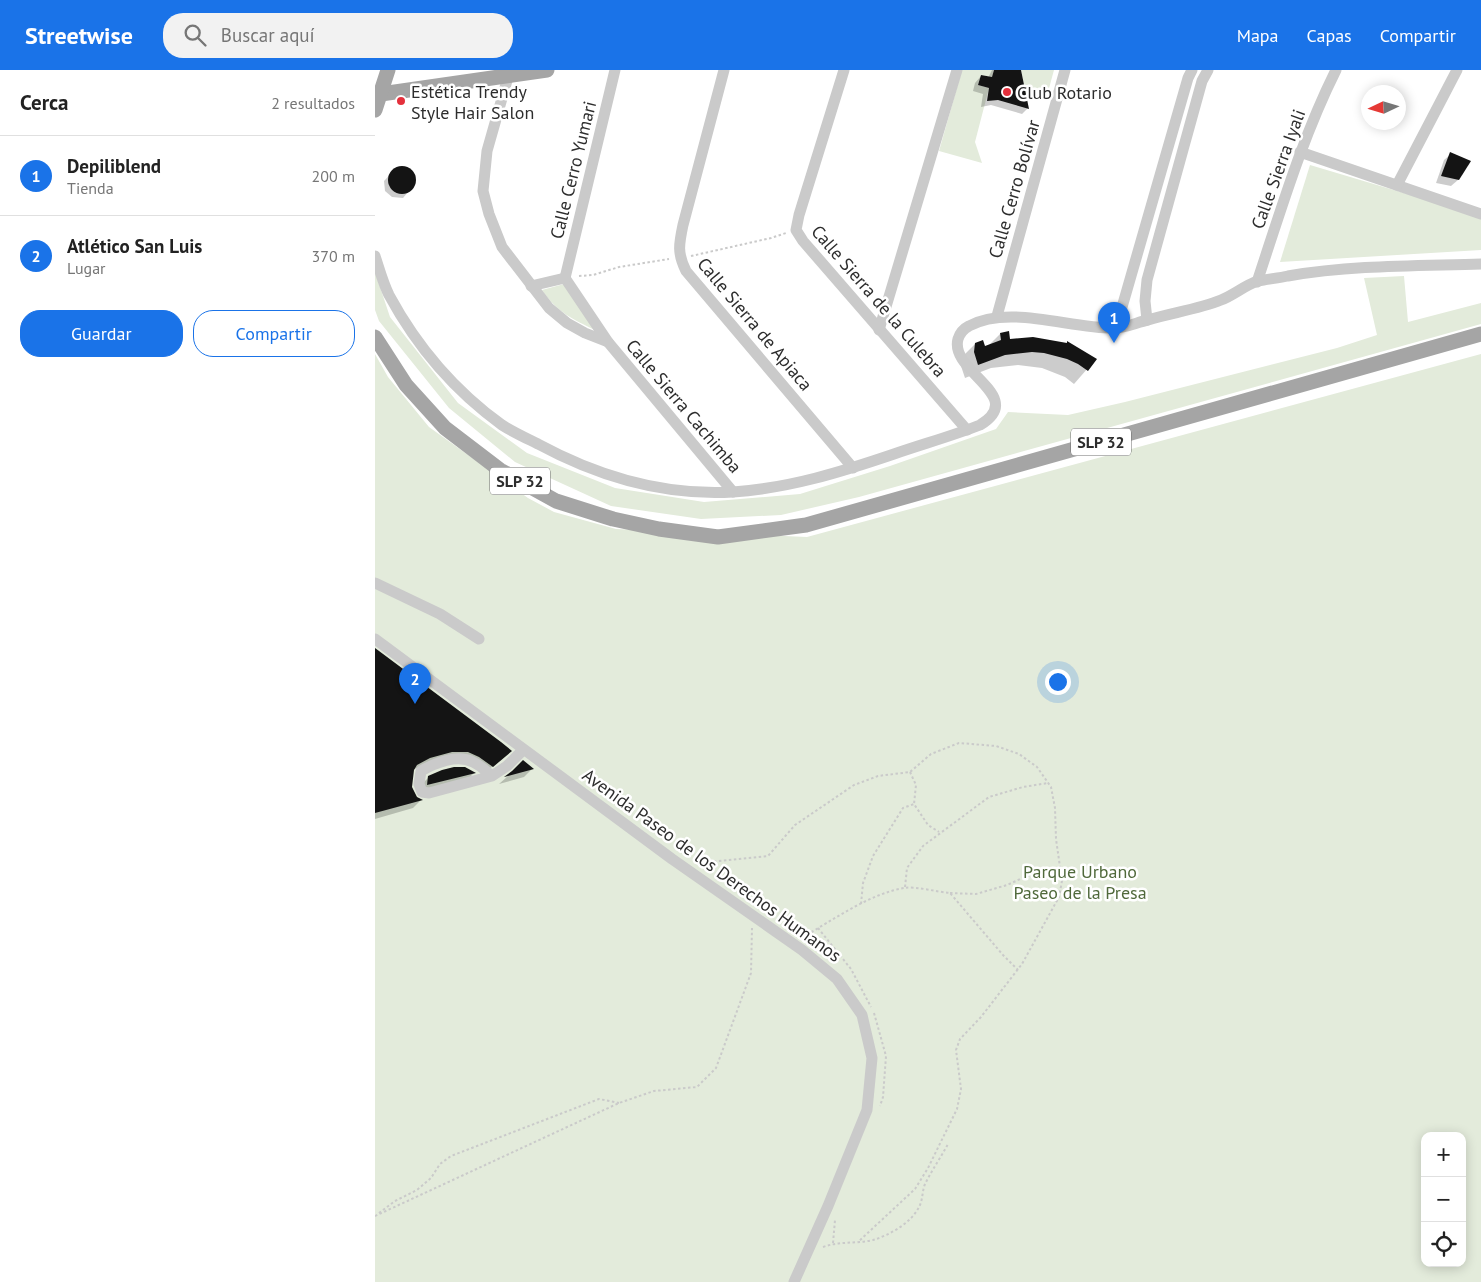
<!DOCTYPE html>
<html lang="es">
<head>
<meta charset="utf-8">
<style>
	:root { --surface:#fff; --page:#f2f2f2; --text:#222; --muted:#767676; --line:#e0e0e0; --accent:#1a73e8 }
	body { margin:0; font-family:"PT Sans",sans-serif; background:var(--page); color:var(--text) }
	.controls { position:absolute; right:15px; bottom:15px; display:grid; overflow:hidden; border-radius:10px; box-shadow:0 2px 12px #0003 }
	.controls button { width:45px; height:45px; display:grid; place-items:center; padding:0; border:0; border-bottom:1px solid var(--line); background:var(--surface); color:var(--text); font:25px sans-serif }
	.compass { position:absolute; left:986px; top:15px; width:45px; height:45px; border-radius:50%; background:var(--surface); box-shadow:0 2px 12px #0003; rotate:266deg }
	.you { position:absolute; left:682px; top:611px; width:18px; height:18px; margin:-12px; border:4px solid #fff; border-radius:50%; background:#1a73e8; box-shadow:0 0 0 8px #1a73e833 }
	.badge { display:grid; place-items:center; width:32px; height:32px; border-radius:50%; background:var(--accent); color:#fff; font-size:16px; font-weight:700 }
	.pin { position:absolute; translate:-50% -41px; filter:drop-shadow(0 1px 2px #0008) }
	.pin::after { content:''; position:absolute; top:26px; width:18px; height:15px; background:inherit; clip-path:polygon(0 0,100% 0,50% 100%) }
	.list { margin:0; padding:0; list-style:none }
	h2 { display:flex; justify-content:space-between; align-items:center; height:65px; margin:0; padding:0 20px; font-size:21px }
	h2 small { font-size:16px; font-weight:400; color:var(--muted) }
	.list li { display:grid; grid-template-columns:32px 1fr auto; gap:15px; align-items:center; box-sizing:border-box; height:80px; padding:0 20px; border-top:1px solid var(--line) }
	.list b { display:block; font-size:19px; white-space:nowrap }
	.list p { margin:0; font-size:16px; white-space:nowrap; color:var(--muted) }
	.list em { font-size:16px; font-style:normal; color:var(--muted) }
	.actions { display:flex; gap:10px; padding:15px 20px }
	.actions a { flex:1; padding:11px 0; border:1px solid var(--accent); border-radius:20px; text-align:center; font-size:18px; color:var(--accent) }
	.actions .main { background:var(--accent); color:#fff }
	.icon { flex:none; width:28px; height:28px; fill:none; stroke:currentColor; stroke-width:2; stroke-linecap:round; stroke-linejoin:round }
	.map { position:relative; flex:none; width:1106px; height:1212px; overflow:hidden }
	header { display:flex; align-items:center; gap:30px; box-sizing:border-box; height:70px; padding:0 25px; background:var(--accent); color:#fff }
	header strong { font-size:24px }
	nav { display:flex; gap:28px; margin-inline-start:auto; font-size:18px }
	.search { width:350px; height:45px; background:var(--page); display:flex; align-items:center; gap:12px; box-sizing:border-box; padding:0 18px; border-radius:20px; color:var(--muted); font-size:19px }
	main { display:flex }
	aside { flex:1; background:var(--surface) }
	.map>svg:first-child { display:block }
	.green { fill:#e3ebdb; fill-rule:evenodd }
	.shadow { fill:#0003 }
	.building { fill:#141414 }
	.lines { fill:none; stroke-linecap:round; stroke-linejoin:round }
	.path { stroke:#cacaca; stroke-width:2; stroke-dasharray:2.5 2.5; stroke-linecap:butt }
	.minor { stroke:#cacaca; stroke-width:11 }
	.major { stroke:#a5a5a5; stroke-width:15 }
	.poi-dot { fill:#e4303c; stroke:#fff; stroke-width:2 }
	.labels { text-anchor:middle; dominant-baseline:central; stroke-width:5; stroke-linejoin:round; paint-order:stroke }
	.shield { fill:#fff; stroke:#6c6c6c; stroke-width:1 }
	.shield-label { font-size:16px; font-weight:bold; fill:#2d2d2d }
	.poi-label { font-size:18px; fill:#2d2d2d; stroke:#fff; text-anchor:start }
	.street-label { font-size:18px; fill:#2d2d2d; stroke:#fff }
	.park-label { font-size:18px; fill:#50693b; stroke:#fff }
</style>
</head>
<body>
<header>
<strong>Streetwise</strong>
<div class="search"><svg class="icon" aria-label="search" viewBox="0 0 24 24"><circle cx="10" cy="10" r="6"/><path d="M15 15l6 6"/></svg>Buscar aquí</div>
<nav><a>Mapa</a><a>Capas</a><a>Compartir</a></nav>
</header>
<main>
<aside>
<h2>Cerca<small>2 resultados</small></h2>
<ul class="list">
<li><span class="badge">1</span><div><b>Depiliblend</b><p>Tienda</p></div><em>200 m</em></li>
<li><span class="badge">2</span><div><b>Atlético San Luis</b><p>Lugar</p></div><em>370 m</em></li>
</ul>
<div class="actions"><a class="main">Guardar</a><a>Compartir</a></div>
</aside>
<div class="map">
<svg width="1106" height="1212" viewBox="0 0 1106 1212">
	<rect width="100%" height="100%" fill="#fff"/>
	<g class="green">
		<path d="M587,0H619L617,7L606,5L603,15L614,18L600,72L607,93L564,81Z"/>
		<path d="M646,0H679L673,22L651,25Z"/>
		<path d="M935,95L1106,146V180L905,192Z"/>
		<path d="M0,202L15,247L83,333L152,383L240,418L329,432L425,424L515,396L621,359L633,342L693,345L750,332L962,278L1002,265L989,208L1029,206L1033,252L1106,233V254L484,427L406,445L326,449L236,436L140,392L74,338L4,251L0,240Z"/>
		<path d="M189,214L220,260C197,249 182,242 167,220Z"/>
		<path d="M0,284L13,307L54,357L153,428L179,442L241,459L432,467L1106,284V1212H0ZM1050,1066H1087V1193H1050Z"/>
	</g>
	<g class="shadow">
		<path d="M617,0H645L653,38L647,44L616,35L606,37L608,24L598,21L600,13L606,6L613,8Z"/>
		<path d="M1076,84L1083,110L1076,116L1061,113L1069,90Z"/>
		<path d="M30,97L39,105L40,114L28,128L17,127L10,121L9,111L21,98Z"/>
		<path d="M625,264L633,270L691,274L692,272L720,290L699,314L690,307L667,298L643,295L616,298L590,308L586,296L587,287L600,274L609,278L612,277Z"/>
		<path d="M0,580L127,689L108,704L96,695L84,691L52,694L37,700L36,717L41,728L46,730L38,738L0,749Z"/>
		<path d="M149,692L157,699L149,707L124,714Z"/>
		<path d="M99,703L91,711L44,723L45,716L54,707Z"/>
	</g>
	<g class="building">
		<path d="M619,0H646L654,39L623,30L612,31L614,18L603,15L606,5L617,7Z"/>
		<path d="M1075,82L1096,91L1084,110L1066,106Z"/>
		<circle cx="27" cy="110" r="14"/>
		<path d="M634,261L635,269L658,267L692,273V271L722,289L713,301L703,294L692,289L669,283L657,282L630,285L603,295L599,282L600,273L608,270L610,276L626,270L625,263Z"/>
		<path d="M0,578L126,672L137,681L118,697L104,687L93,682H77L55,688L42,695L39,700L37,717L42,727L48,730L0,743Z"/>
		<path d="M148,690L159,699L129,707L137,701Z"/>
		<path d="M79,697H90L101,703L52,715L53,706L67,700Z"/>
	</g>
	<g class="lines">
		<g class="path">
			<path d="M316,186L396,168L411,163"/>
			<path d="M204,206L218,205L244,197L294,189"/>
			<path d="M535,702L541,715L539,734"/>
			<path d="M324,793L393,786L420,755L479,715L503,706L535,702L556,684L584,673L621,676L644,684L662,697L676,717L680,738L681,769L687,811L684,827L647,894L606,947L585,969L581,980L586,1019L582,1039L553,1098L540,1119L483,1172"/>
			<path d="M530,817L532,798L548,776L614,727L648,717L673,713"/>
			<path d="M575,823L601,824L632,815L652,806L686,802"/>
			<path d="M486,834L488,813L498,786L528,738L539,734L553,755L564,762"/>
			<path d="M443,858L476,899L496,937"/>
			<path d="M428,867C458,850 494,824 529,818C541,816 562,822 575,823L628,885L643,900"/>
			<path d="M499,943L511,986L508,1027L505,1036"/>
			<path d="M4,1143L20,1131L42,1120L56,1108L65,1094L76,1086L224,1029L244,1033"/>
			<path d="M0,1146L244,1033L279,1021L322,1017L341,998L376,903L377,858"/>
			<path d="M458,1173L460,1150"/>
			<path d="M448,1177C464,1171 481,1174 498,1170C515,1165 536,1153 544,1137C548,1130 547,1121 550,1114C557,1100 566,1087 573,1074"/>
		</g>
		<g class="minor">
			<path d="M135,0L112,81L108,121L114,144L127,177L174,238L192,253L210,263L233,272"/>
			<path d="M349,0L308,155C304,174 302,183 311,201L478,398"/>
			<path d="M469,0L424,145L421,160L428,171L592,360"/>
			<path d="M925,82L1106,144"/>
			<path d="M1022,115L1082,0"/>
			<path d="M0,186C4,198 8,213 14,225C41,275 80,321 127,355C138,362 151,368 163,374C224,407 289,426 358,422C415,418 466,402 519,384C548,374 577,366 605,355C653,326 574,302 583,269C585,263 588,259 594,256C634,234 696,259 740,258C750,258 763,252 773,250C796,243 824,239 846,230C859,225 870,215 883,211C893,209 904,208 913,206C977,195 1042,196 1106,194"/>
			<path d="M190,208L233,272L358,422"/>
			<path d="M190,208L240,0"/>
			<path d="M882,212C906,140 927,68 961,0"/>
			<path d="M156,216L190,208"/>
			<path d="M622,246L690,0"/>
			<path d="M772,250L770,231L772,210L827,11L833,0"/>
			<path d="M741,258L813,8L817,0"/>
			<path d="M504,260L582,0"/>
			<path d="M0,513L65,544L104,569"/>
			<path d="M0,569L297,789L427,880L462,909L487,945L497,988L492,1040L453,1136L419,1212"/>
			<path d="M117,706C111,701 105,695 98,692C82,684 60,693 46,701L44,714L47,722L54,723L117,706L132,696L148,680"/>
		</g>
		<g class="major">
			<path d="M6,24L172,0"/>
			<path d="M0,40L13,0"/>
			<path d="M0,267L31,315L70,358L125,400L181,431L238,449L284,459L343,467L431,455L1106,264"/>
		</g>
	</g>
	<g class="poi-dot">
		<circle cx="632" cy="22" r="5"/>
		<circle cx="26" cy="31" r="5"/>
	</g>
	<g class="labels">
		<g class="shield">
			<rect x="696" y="358.5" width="60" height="27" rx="4"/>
			<rect x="115" y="397.5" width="60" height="27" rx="4"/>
		</g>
		<g class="shield-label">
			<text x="726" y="372">SLP 32</text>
			<text x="145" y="411">SLP 32</text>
		</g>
		<g class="poi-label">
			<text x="36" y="21">Estética Trendy<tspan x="36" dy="21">Style Hair Salon</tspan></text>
			<text x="642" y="22">Club Rotario</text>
		</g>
		<g class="street-label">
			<text transform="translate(903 99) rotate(-70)">Calle Sierra Iyali</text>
			<text transform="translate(198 100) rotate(-76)">Calle Cerro Yumari</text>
			<text transform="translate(639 119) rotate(-74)">Calle Cerro Bolívar</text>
			<text transform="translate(504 231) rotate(49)">Calle Sierra de la Culebra</text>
			<text transform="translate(380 254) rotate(50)">Calle Sierra de Apiaca</text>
			<text transform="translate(309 336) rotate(50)">Calle Sierra Cachimba</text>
			<text transform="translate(337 795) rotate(36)">Avenida Paseo de los Derechos Humanos</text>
		</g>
		<g class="park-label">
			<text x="705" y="801">Parque Urbano<tspan x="705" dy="21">Paseo de la Presa</tspan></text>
		</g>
	</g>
</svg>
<div class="controls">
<button>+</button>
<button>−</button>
<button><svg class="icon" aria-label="locate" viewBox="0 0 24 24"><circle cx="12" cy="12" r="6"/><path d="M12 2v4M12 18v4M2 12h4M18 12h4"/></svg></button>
</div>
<svg class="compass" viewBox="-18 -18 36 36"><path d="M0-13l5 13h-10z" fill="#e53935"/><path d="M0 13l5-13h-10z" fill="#767676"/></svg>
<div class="you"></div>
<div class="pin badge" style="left:739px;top:273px">1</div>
<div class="pin badge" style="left:40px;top:634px">2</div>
</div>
</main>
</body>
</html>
